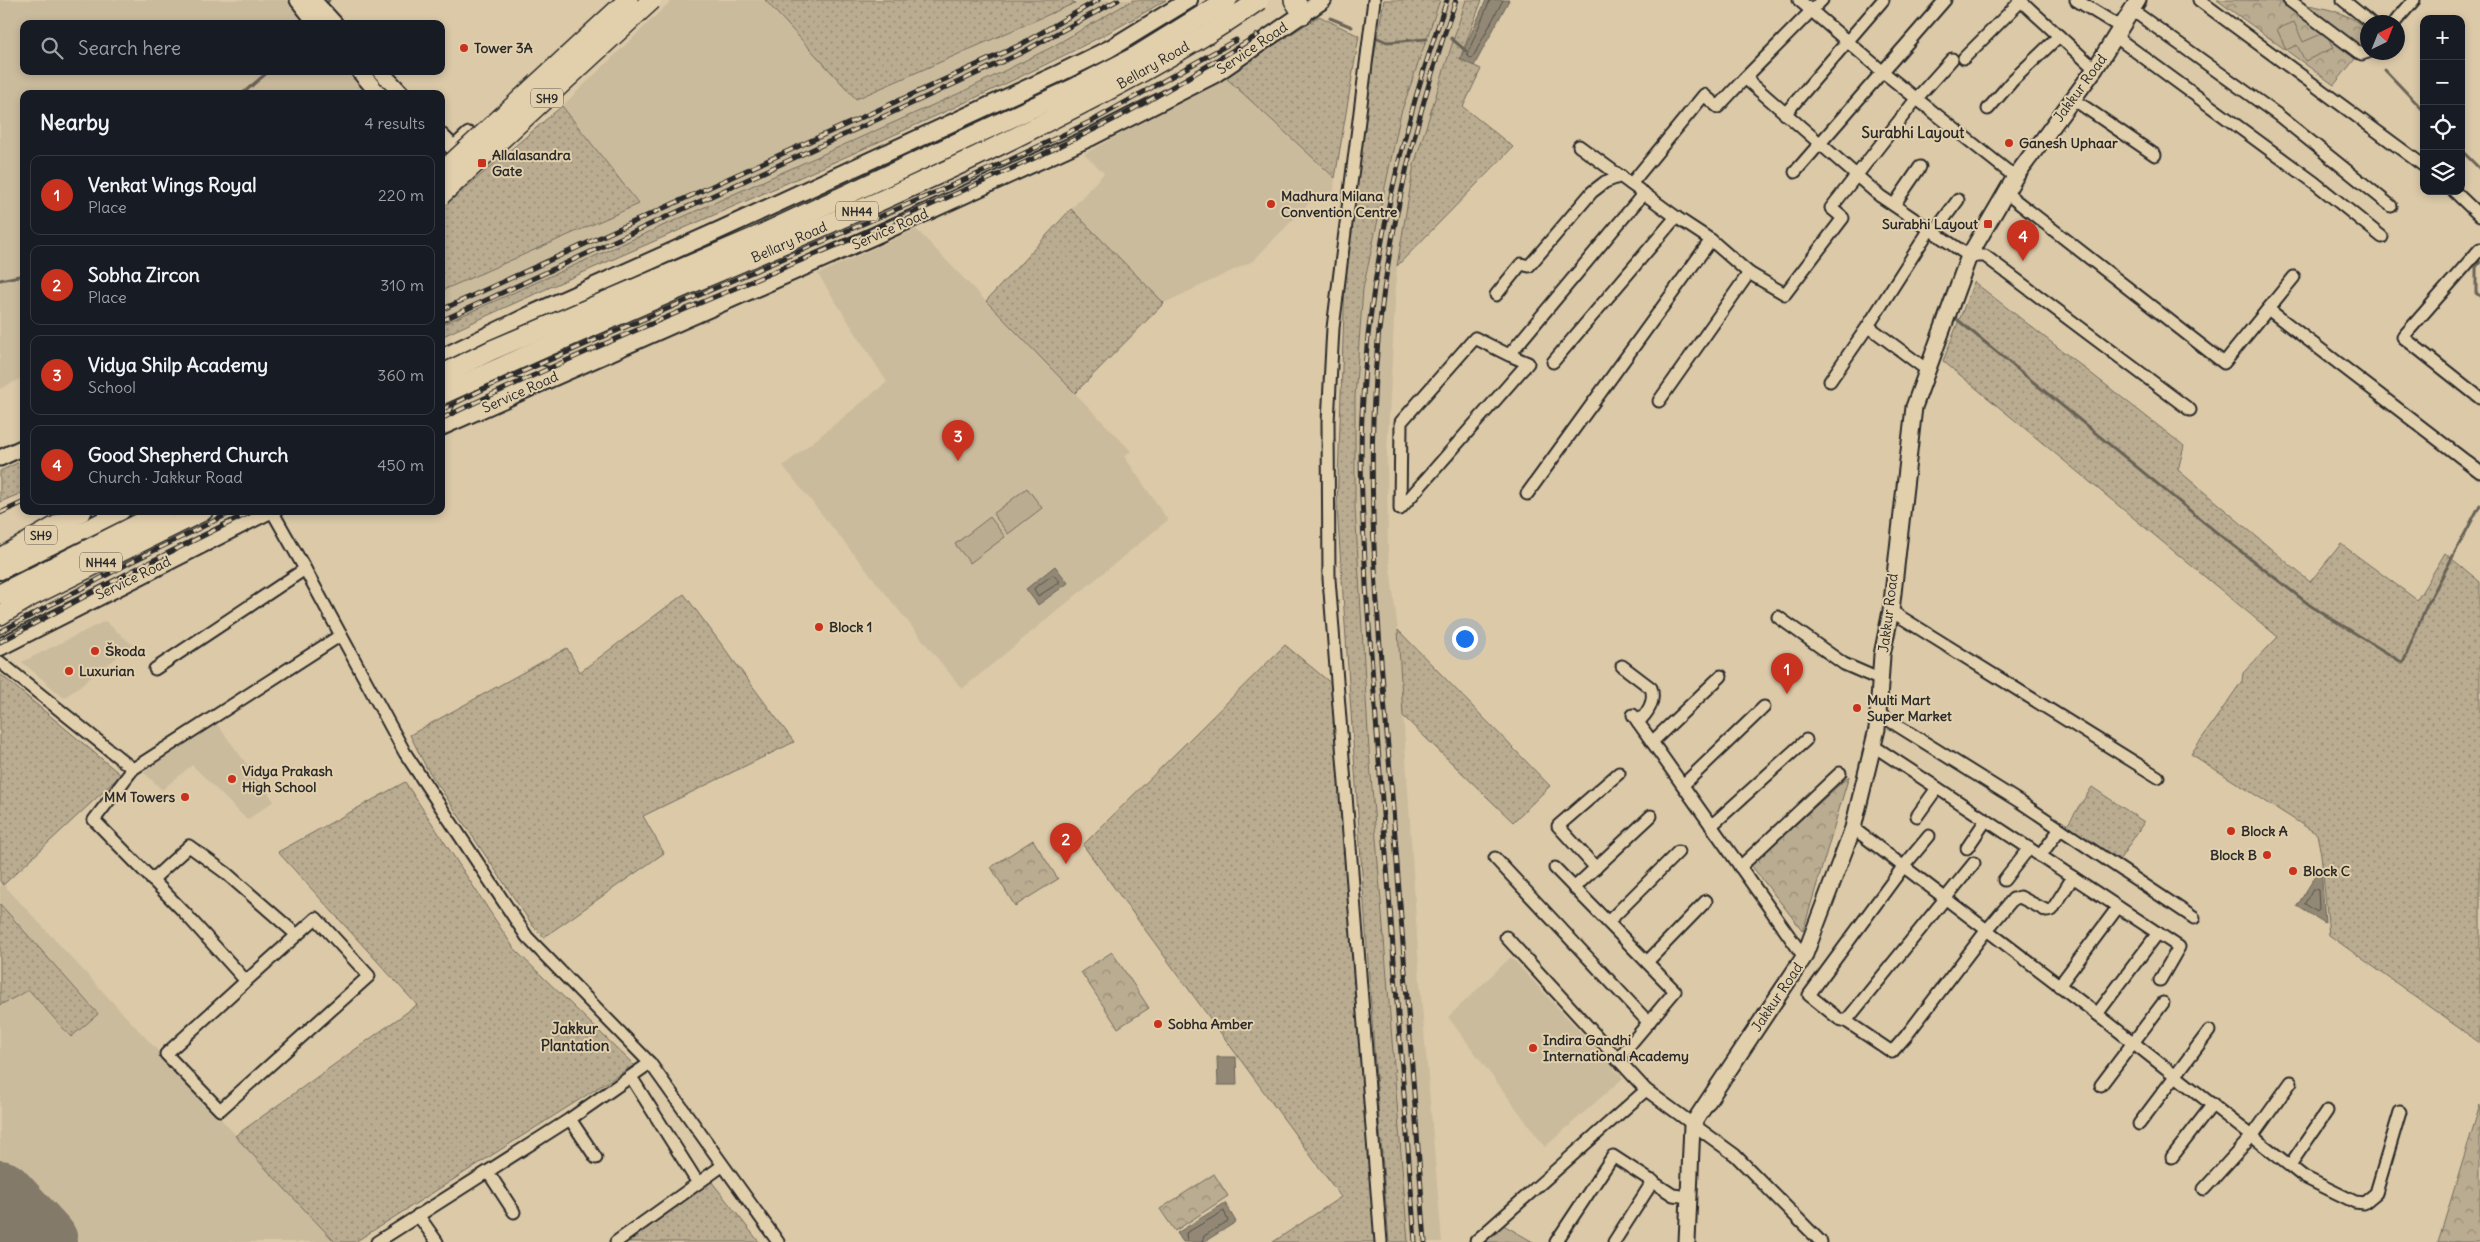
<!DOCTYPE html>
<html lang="en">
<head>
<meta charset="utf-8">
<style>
	:root { --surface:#171b24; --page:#242831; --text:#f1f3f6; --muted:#9ea1a6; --line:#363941; --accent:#c8321e }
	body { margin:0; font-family:Delius,sans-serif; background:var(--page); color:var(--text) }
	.controls { position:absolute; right:15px; top:15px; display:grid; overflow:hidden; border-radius:10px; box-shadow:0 2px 8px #0003 }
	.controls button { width:45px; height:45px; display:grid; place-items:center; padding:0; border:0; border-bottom:1px solid var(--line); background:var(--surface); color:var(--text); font:25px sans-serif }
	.compass { position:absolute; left:2360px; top:15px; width:45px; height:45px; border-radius:50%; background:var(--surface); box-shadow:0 2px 8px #0003; rotate:43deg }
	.you { position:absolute; left:1464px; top:638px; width:18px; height:18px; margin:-12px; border:4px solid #fff; border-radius:50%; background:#1a73e8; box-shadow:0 0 0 8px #1a73e833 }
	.badge { display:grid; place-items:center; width:32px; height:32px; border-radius:50%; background:var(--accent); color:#fff; font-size:16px; font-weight:700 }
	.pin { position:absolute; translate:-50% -41px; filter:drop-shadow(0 1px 2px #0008) }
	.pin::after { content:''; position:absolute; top:26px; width:18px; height:15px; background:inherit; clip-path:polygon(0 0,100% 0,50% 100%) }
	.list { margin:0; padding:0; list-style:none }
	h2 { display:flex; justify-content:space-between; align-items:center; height:65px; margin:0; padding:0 20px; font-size:21px }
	h2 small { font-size:16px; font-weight:400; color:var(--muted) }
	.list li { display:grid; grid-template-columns:32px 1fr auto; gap:15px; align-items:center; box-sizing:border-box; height:80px; margin:0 10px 10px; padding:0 10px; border:1px solid var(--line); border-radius:10px }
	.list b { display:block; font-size:19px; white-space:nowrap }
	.list p { margin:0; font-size:16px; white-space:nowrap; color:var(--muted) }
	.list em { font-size:16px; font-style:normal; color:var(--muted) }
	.icon { flex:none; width:28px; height:28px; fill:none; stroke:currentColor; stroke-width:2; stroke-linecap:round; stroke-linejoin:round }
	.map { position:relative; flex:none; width:2480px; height:1242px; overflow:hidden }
	.search { position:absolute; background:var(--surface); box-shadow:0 2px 8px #0003; left:20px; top:20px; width:425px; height:55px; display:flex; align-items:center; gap:12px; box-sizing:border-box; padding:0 18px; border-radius:10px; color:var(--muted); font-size:19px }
	.panel { position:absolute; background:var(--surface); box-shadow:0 2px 8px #0003; left:20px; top:90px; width:425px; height:425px; border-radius:10px }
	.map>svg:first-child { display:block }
	.built { fill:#cbbb9d }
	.grass { fill:url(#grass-dots); stroke:#726c5e }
	.park { fill:url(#park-crowns); stroke:#726c5e }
	.pitch { fill:#baac91; stroke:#726c5e }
	.water { fill:#928874; stroke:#696357 }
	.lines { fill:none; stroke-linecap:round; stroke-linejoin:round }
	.shore { stroke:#545048; stroke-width:1 }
	.stream { stroke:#696357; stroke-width:3 }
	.runway { stroke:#837a6a; stroke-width:68 }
	.minor-casing { stroke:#2b2b2b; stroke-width:15 }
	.tertiary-casing { stroke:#2b2b2b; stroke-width:19 }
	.secondary-casing { stroke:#2b2b2b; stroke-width:20 }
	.primary-casing { stroke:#2b2b2b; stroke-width:22 }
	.trunk-casing { stroke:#2b2b2b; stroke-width:22 }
	.minor { stroke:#e2d0ad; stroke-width:11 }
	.tertiary { stroke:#e2d0ad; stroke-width:15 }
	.secondary { stroke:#e2d0ad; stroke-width:16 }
	.primary { stroke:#e2d0ad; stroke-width:19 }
	.trunk { stroke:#e2d0ad; stroke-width:19 }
	.rail-casing { stroke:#2b2b2b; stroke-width:5 }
	.rail { stroke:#e2d0ad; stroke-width:3; stroke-dasharray:9; stroke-linecap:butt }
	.primary-bridge-casing { stroke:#2b2b2b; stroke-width:22; stroke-linecap:butt }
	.trunk-bridge-casing { stroke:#2b2b2b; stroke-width:22; stroke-linecap:butt }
	.primary-bridge { stroke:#e2d0ad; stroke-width:19 }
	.trunk-bridge { stroke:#e2d0ad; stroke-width:19 }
	.poi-dot { fill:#c8321e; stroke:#e2d0ad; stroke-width:2 }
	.labels { text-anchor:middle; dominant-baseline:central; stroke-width:4; stroke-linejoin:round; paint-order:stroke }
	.shield { fill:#e2d0ad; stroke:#625c52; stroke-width:1 }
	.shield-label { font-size:12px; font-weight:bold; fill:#2b2b2b }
	.poi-label { font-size:14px; font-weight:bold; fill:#2b2b2b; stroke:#e2d0ad; text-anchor:start }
	.street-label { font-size:14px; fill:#2b2b2b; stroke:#e2d0ad }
	.neighbourhood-label { font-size:15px; font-weight:bold; fill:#2b2b2b; stroke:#e2d0ad }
</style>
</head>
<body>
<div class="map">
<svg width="2480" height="1242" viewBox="0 0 2480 1242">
	<defs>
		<pattern id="grass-dots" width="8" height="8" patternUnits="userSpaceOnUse" patternTransform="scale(1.25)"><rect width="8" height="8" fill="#baac91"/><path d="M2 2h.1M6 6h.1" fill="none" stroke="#978c77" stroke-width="1.8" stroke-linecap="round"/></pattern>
		<pattern id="park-crowns" width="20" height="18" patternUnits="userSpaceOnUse" patternTransform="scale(1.25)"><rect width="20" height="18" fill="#baac91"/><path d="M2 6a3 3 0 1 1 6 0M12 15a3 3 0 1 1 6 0" fill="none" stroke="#978c77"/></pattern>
	</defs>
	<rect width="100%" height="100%" fill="#dbc9a8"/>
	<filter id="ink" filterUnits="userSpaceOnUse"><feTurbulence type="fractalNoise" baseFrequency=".02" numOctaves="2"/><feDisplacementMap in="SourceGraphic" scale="10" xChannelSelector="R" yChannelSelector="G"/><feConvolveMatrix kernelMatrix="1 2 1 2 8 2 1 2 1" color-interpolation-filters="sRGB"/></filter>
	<g filter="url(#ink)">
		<g class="built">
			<path d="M0,0H287L307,24H24V71H348L367,94H24V377L0,389Z"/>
			<path d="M672,0H765L856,99L1079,0H1133L1050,48L962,92L441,327V291L639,204L562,106Z"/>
			<path d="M1440,0H1466L1414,165L1397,266L1387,454L1388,551L1398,630L1420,983L1442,1242H1408L1369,750L1355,507V397L1363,289L1401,113Z"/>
			<path d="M1225,77L1335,178L1334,191L1309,203L1253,261L1164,303L1071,209L1104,173L1084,154Z"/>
			<path d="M916,229L1131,451L1124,456L1168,520L962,689L783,466L887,382L818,274Z"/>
			<path d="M105,621L133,645L64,698L22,662Z"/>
			<path d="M0,674L121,775L4,885L335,1242H0Z"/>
			<path d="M214,720L274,801L247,820L192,765L162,790L140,769Z"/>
			<path d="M1511,957L1623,1078L1545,1147L1448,1017Z"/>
		</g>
		<g class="grass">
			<path d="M765,0H1071L1075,3L856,99Z"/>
			<path d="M1133,0H1166C1086,48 1003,85 918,124C760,197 599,263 441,337V325L962,92L1050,48Z"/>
			<path d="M1384,0H1440L1401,113L1363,289L1355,397V507L1369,750L1408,1242H1389L1377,1093L1337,507L1345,283L1368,91Z"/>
			<path d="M1466,0H1482L1460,59L1481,69L1463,107L1513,147L1397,266L1414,165Z"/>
			<path d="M1319,16L1359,36L1335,178L1225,77Z"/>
			<path d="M562,106L639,204L441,291V209Z"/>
			<path d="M1071,209L1164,303L1075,393L986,301Z"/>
			<path d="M1974,282L2184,446L2178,470L2310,582L2341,544L2417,600L2445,553L2480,582V1043L2329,935L2321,854L2317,834L2191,754L2242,681L2243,673L2278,637L1943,361Z"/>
			<path d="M24,460V492L0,502V471Z"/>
			<path d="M684,594L794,742L643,816L664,853L544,937L533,926L426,767L410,735L567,648L580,672Z"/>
			<path d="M1398,630L1550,786L1513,822L1403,716Z"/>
			<path d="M1285,645L1333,685L1376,1242H1273L1341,1197L1083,845Z"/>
			<path d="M0,674L121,775L3,885L0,881Z"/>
			<path d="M405,782L515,950L634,1065L355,1242H335L235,1136L417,1005L278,852Z"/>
			<path d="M2092,787L2144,822L2118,862L2066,827Z"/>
			<path d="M0,904L98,1014L71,1037L29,990L0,1005Z"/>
			<path d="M711,1181L759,1242H627Z"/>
		</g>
		<g class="park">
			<path d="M2217,0C2259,0 2333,0 2361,25C2364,30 2366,38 2367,44L2334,85Z"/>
			<path d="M1849,776L1803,931L1751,865Z"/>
			<path d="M1033,840L1058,879L1015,906L991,867Z"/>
			<path d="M1112,952L1149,1008L1118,1028L1081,972Z"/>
			<path d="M2480,1105V1242H2438Z"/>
			<path d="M1214,1174L1228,1196L1175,1231L1160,1209Z"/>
			<path d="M1500,1223L1533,1242H1478Z"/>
		</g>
		<g class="pitch">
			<path d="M2294,22L2303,42L2326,32L2333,48L2305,61L2297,45L2286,50L2277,29Z"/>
			<path d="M1027,488L1042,508L1008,534L993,514Z"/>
			<path d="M990,517L1005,537L970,563L955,544Z"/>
		</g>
		<g class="water">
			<path d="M1486,0H1509L1474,66L1460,59Z"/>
			<path d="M1055,566L1068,583L1038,605L1026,589Z"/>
			<path d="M2321,867L2325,923L2297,906Z"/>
			<path d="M1217,1057H1236L1237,1085H1218Z"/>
			<path d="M1225,1203L1236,1222L1204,1242H1183L1177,1233Z"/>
		</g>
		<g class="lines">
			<g class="shore">
				<path d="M1490,0L1467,55L1470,58L1473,57L1503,0"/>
				<path d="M1053,575L1059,580V583L1038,596L1034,589Z"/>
				<path d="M2313,889L2318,890L2319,909L2317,912L2305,904Z"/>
				<path d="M1187,1242L1186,1233L1224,1211L1228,1221L1204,1236L1202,1242"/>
			</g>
			<g class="stream">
				<path d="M324,6L329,0"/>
				<path d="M1330,18L1352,27"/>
				<path d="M1371,35L1387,42L1427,39"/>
				<path d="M1451,38L1466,51"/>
				<path d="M2385,70L2424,111"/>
				<path d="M242,94L269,71"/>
				<path d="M2461,150L2480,169"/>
				<path d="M2480,262L2476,267V293L2480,296"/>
				<path d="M0,280L24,275"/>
				<path d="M1953,316L2216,532L2311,606L2403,663L2426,607L2480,505"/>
			</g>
			<path class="runway" d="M0,1194L44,1242"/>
			<g class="minor-casing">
				<g id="minor">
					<path d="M1374,0L1333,328L1328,422L1329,579L1381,1242"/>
					<path d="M1799,0L1883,72L2015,177"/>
					<path d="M2076,0L2122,28"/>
					<path d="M2199,0L2424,166"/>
					<path d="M2289,0L2358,52L2362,54L2368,52"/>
					<path d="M2343,0L2370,22"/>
					<path d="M2132,10L2278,115L2391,206"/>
					<path d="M2395,22L2414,0"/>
					<path d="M2116,37L2315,183L2382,237"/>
					<path d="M1964,58L2021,1L2095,69"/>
					<path d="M1745,78L1822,0"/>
					<path d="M2073,99L2155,155"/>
					<path d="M1988,109L2013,80L2059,36"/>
					<path d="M1785,114L1883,0"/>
					<path d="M1579,146L1676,217L1711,240L1749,273L1785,294L1843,218L1831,208L1917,98L1952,59"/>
					<path d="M1795,172L1945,0"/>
					<path d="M1631,184L1704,95L1718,107L1745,78L1880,196L1969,256H1985L2190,410"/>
					<path d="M2454,191L2480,216"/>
					<path d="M2006,193L2224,363L2294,277"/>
					<path d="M1894,205L1920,167"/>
					<path d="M1934,232L1958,200"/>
					<path d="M2480,249L2403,337L2480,398"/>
					<path d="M1496,295L1521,264L1529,266L1592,192L1605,182L1621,176"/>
					<path d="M2268,309L2480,472"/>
					<path d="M1868,326L1927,370"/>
					<path d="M1509,355L1475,338L1401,422L1400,509L1528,363L1509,355L1644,193"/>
					<path d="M1553,362L1676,217"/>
					<path d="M1830,381L1868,326L1930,229"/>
					<path d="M1659,401L1749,273"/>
					<path d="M1527,494L1711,240"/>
					<path d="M272,511L305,569L405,753L527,937L650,1063L778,1242"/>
					<path d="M1891,611L2158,777"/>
					<path d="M1778,617L1844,664L1881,680"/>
					<path d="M0,662L133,769"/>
					<path d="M1622,666L1651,688C1656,701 1647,714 1638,722"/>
					<path d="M155,669L305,569"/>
					<path d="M1879,714L2020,802L2194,918"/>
					<path d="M1633,715L1804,957"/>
					<path d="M1652,742L1721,676"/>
					<path d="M1872,745L2179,947L2160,980"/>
					<path d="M1683,785L1764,707"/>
					<path d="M1917,816L1937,788"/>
					<path d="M1711,826L1806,740"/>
					<path d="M1853,828L2097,1014L2304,1177L2355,1202L2364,1203L2376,1193L2400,1112"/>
					<path d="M1929,836L1903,867L1809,995L1839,1019L1846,1021L1892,1052L1906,1036L1986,931L2013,899L2020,897L2047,911L2052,910L2073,877"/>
					<path d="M1967,848L1986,820"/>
					<path d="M2040,856L2060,829"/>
					<path d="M1495,858L1649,1023"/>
					<path d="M1740,867L1840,773"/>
					<path d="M1555,868L1675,991L1617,1060"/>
					<path d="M1596,868L1558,826L1619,773"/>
					<path d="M152,880L189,846L226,873L297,935"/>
					<path d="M2004,880L2029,848"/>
					<path d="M1574,888L1651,816"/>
					<path d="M1608,922L1678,852"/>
					<path d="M1506,937L1646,1090L1735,1155L1821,1242"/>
					<path d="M1647,962L1706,901"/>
					<path d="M246,981L166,1054L220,1110L369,976L316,918L246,981L183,911L94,820L133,769L341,635"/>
					<path d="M2059,986L2118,907"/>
					<path d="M2097,1014L2158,933"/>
					<path d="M1846,1021L1974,863"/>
					<path d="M631,1077L698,1183"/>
					<path d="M2101,1085L2163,1003"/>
					<path d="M570,1119L596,1158"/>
					<path d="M2139,1124L2209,1031"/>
					<path d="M2172,1157L2213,1104"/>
					<path d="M2290,1165L2327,1111"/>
					<path d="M488,1172L514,1212"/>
					<path d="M2204,1189L2253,1135L2291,1082"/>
					<path d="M418,1215L437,1242"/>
					<path d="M1476,1241L1646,1090"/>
					<path d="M377,1242L570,1119L650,1063"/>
					<path d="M616,1242L722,1166"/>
					<path d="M1556,1242L1613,1156L1673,1195L1689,1197"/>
					<path d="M1614,1242L1653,1181"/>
				</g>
			</g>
			<g class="tertiary-casing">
				<g id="tertiary">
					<path d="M298,0L317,24"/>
					<path d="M313,0L335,24"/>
					<path d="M359,71L379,94"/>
					<path d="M380,71L402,94"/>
					<path d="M441,136L454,149L469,135"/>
					<path d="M0,458L24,447"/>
					<path d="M1687,1242L1692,1125L1804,957L1853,828L1877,729L1882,655L1891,611L1914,407L1969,256L2015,177L2095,69L2138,0"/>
				</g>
			</g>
			<g class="secondary-casing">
				<g id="secondary">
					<path d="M441,358L532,314L722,229L1060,73L1109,49L1189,0"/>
					<path d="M496,364L553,377"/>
					<path d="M441,413L450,393L446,382"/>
					<path d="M441,427L874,236L1089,138L1215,74L1323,0"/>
					<path d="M0,571L122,511"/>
					<path d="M0,647L268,511"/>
				</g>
			</g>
			<g class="primary-casing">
				<path id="primary" d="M0,558L82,511"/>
			</g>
			<g class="trunk-casing">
				<g id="trunk">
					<path d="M1294,0L1303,14"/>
					<path d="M0,594L164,511"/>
					<path d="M0,615L30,597L203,511"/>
				</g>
			</g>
			<use href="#minor" class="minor"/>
			<use href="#tertiary" class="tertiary"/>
			<use href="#secondary" class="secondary"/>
			<use href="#primary" class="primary"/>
			<use href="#trunk" class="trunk"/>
			<g class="rail-casing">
				<g id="rail">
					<path d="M441,310L1020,45L1098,0"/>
					<path d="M441,321L1021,53L1118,0"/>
					<path d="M441,410L494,384L1010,160L1094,120L1236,40"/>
					<path d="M441,419C656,314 882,234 1097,128C1152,101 1205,67 1258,35"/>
					<path d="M0,513L24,502"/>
					<path d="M0,632L129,563L234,511"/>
					<path d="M0,642L134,570L253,511"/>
					<path d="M1415,1242L1366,586C1364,529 1359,472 1362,415C1368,274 1400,133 1447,0"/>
					<path d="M1425,1242C1414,1093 1403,945 1392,796C1382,671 1369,544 1373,419C1377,277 1409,134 1456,0"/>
				</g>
			</g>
			<use href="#rail" class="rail"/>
			<g class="primary-bridge-casing">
				<g id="primary-bridge">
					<path d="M441,173L628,0"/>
					<path d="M441,195L652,0"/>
				</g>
			</g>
			<g class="trunk-bridge-casing">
				<g id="trunk-bridge">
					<path d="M441,375L492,350L758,236L1077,87L1135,57L1227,0"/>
					<path d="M441,395C627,307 819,233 1004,143C1091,100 1179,56 1259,0"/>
				</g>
			</g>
			<use href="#primary-bridge" class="primary-bridge"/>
			<use href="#trunk-bridge" class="trunk-bridge"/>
		</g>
	</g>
	<g class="poi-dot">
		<circle cx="464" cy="48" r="5"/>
		<circle cx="2009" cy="143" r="5"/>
		<rect x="477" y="158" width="10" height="10" rx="2.5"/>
		<circle cx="1271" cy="204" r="5"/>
		<rect x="1983" y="219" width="10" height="10" rx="2.5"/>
		<circle cx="819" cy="627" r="5"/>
		<circle cx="95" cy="651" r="5"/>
		<circle cx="69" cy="671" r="5"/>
		<circle cx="1857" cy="708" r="5"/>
		<circle cx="232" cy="779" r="5"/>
		<circle cx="185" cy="797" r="5"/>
		<circle cx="2231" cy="831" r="5"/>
		<circle cx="2267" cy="855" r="5"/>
		<circle cx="2293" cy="871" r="5"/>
		<circle cx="1158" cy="1024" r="5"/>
		<circle cx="1533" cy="1048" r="5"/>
	</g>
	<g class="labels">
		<g class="shield">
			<rect x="531" y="88.5" width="32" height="19" rx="4"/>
			<rect x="836" y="201.5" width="42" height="19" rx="4"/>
			<rect x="25" y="525.5" width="32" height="19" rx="4"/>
			<rect x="80" y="552.5" width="42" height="19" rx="4"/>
		</g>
		<g class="shield-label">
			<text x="547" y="98">SH9</text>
			<text x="857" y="211">NH44</text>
			<text x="41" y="535">SH9</text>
			<text x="101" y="562">NH44</text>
		</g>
		<g class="poi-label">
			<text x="474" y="48">Tower 3A</text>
			<text x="2019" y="143">Ganesh Uphaar</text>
			<text x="492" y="155">Allalasandra<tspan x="492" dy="16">Gate</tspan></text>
			<text x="1281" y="196">Madhura Milana<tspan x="1281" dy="16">Convention Centre</tspan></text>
			<text x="1978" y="224" text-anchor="end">Surabhi Layout</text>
			<text x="829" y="627">Block 1</text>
			<text x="105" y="651">Škoda</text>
			<text x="79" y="671">Luxurian</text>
			<text x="1867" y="700">Multi Mart<tspan x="1867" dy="16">Super Market</tspan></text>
			<text x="242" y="771">Vidya Prakash<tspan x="242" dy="16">High School</tspan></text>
			<text x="175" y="797" text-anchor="end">MM Towers</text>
			<text x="2241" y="831">Block A</text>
			<text x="2257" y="855" text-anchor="end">Block B</text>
			<text x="2303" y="871">Block C</text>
			<text x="1168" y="1024">Sobha Amber</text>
			<text x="1543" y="1040">Indira Gandhi<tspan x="1543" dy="16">International Academy</tspan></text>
		</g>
		<g class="street-label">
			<text transform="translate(1252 48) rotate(-34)">Service Road</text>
			<text transform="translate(1153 65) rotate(-30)">Bellary Road</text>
			<text transform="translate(2080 88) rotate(-54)">Jakkur Road</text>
			<text transform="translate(890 229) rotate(-24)">Service Road</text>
			<text transform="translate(789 242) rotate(-24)">Bellary Road</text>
			<text transform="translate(520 392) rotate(-24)">Service Road</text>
			<text transform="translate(133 578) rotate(-26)">Service Road</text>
			<text transform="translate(1888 613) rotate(-83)">Jakkur Road</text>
			<text transform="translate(1777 997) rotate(-56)">Jakkur Road</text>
		</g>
		<g class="neighbourhood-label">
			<text x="1913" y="132">Surabhi Layout</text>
			<text x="575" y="1028">Jakkur<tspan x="575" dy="17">Plantation</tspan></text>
		</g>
	</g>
</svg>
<div class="controls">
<button>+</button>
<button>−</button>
<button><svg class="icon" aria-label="locate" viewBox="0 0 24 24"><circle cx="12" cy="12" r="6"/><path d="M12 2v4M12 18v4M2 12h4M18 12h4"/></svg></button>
<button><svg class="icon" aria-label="layers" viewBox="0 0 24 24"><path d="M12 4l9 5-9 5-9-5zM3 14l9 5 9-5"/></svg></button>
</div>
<svg class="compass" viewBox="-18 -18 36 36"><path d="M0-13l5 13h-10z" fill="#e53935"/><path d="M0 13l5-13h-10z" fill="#9ea1a6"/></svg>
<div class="you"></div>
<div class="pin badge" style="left:1787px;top:694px">1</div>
<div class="pin badge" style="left:1066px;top:864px">2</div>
<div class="pin badge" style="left:958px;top:461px">3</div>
<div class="pin badge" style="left:2023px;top:261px">4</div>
<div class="search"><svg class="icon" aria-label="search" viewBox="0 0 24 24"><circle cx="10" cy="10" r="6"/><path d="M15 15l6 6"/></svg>Search here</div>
<section class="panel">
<h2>Nearby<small>4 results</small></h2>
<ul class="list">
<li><span class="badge">1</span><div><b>Venkat Wings Royal</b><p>Place</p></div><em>220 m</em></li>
<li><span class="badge">2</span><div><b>Sobha Zircon</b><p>Place</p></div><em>310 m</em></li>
<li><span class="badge">3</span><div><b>Vidya Shilp Academy</b><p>School</p></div><em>360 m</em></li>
<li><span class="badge">4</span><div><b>Good Shepherd Church</b><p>Church · Jakkur Road</p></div><em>450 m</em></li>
</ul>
</section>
</div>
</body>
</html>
